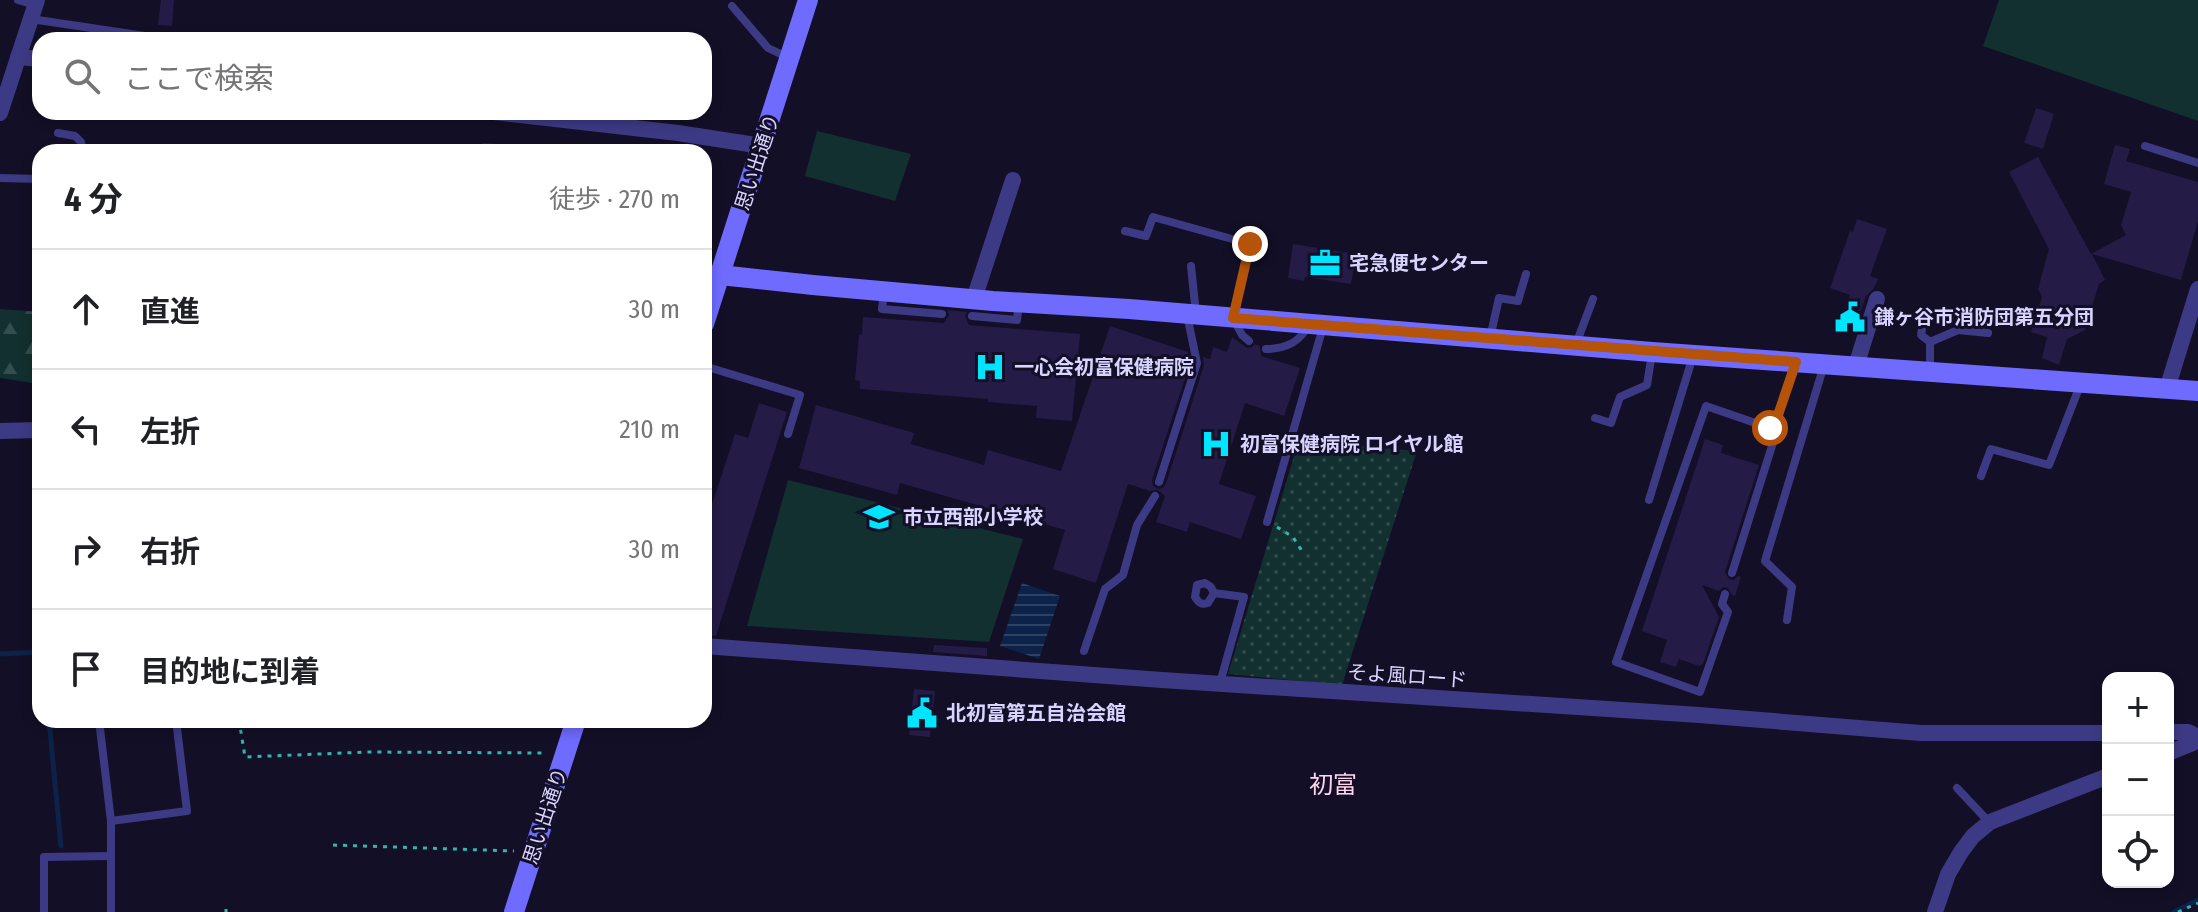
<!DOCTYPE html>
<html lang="ja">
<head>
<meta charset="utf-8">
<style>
	:root { --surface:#fff; --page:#f2f2f2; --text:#202124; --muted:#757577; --line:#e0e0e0 }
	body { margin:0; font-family:"Fira Sans Condensed","Noto Sans JP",sans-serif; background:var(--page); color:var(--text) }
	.controls { position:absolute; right:24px; bottom:24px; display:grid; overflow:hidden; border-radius:16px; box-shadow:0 4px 12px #0003 }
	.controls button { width:72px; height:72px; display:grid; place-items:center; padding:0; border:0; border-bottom:2px solid var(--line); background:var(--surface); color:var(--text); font:40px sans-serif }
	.stop { position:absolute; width:24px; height:24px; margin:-18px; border:6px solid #b45309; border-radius:50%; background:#fff }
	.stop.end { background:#b45309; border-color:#fff; box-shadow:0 2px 8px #0008 }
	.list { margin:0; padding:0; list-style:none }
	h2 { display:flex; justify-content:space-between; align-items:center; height:104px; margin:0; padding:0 32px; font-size:34px }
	h2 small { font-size:26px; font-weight:400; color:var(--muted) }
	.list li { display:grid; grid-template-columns:52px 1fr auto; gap:24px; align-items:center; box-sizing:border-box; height:120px; padding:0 32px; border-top:2px solid var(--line) }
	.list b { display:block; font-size:30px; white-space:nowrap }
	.list em { font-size:26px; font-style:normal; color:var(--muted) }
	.icon { flex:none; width:44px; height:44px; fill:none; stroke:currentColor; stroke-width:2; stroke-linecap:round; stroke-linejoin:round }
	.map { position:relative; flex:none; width:2198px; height:912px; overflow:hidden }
	.search { position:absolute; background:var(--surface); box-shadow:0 4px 12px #0003; left:32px; top:32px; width:680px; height:88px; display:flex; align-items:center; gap:20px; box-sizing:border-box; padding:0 28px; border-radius:24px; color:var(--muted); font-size:30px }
	.panel { position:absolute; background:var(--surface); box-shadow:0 4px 12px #0003; left:32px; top:144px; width:680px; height:584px; border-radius:24px }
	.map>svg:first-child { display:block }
	.green { fill:#12302f }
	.forest { fill:url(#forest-firs) }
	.garden { fill:url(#garden-dots) }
	.water { fill:url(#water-rules) }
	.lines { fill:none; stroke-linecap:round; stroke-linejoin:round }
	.stream { stroke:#0c2248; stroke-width:5 }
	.building { fill:#241b47 }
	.path { stroke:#2fb8b0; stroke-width:3; stroke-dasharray:4 6; stroke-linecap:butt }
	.lane { stroke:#3d3a85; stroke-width:8 }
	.street { stroke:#3d3a85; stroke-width:16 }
	.secondary { stroke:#6f6bff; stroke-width:20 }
	.route { stroke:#b45309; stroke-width:10 }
	.labels { text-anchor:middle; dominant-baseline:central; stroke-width:6; stroke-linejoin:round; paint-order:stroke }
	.street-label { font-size:20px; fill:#d9d4ff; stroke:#130f26 }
	.poi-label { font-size:20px; font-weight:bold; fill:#d9d4ff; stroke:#130f26; text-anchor:start }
	.quarter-label { font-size:24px; fill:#ffd6f0; stroke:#130f26 }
</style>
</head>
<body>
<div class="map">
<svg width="2198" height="912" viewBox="0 0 2198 912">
	<defs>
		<pattern id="forest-firs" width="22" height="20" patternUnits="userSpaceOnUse" patternTransform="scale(2)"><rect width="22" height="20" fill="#12302f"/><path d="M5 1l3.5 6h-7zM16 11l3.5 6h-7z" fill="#344d4e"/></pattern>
		<pattern id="garden-dots" width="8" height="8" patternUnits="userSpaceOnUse" patternTransform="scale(2)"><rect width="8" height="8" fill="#12302f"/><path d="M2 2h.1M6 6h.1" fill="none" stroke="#344d4e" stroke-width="1.8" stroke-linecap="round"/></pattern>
		<pattern id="water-rules" width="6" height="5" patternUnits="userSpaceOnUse" patternTransform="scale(2)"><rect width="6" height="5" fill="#0c2248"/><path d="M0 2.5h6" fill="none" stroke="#2f4163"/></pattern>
	</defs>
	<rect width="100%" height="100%" fill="#130f26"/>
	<g class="green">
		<path d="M1999,0H2198V121L1983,46Z"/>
		<path d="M817,131L911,154L895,201L805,176Z"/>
		<path d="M788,480L1023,539L989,642L747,626Z"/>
	</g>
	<g class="forest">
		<path d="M483,143L582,149L599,152H481Z"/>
		<path d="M0,309L40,312V400L33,383L0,378Z"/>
	</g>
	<path class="garden" d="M1299,440L1417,451L1342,685L1228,674Z"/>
	<path class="water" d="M1022,583L1060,596L1039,659L1000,646Z"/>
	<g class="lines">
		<g class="stream">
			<path d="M0,654L40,652"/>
			<path d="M49,720L61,846"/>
			<path d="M2174,912L2198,900"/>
		</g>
	</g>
	<g class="building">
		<path d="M161,0H174L172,26L158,25Z"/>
		<path d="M2036,108L2054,114L2043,149L2024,143Z"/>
		<path d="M2115,145L2130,149L2126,161L2198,182V221L2181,280L2092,254L2105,280L2099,284L2085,330L2067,339L2059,365L2042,358L2047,337L2031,332L2042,297L2038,289L2049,249L2009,172L2038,157L2091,254L2126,235L2121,225L2131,192L2104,184Z"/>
		<path d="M1857,219L1887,229L1870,276L1878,279L1874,288L1866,296L1853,332L1838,326L1850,295L1830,288L1850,231L1853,232Z"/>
		<path d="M1293,244L1356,254L1351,284L1305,277L1304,281L1288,278Z"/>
		<path d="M948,310L967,312L965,316L969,325L1080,334L1072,421L1036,418L1037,406L988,402V399L860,389V381L855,380L859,334L862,335L863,317L944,323L949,315Z"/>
		<path d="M1110,326L1188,352L1190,363L1152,480L1153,486L1158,489L1163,488L1166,484L1204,365L1203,357L1210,359L1213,347L1227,352L1232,337L1247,348L1252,347L1255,344L1260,346L1261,356L1300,368L1284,416L1245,403L1219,484L1256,496L1241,539L1190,522L1187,532L1156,522L1165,496L1158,490L1150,491L1128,484L1096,583L1053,569L1065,530L900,483L897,495L799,468L816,405L914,433L911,444L984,465L988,450L1061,471Z"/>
		<path d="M759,403L787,412L716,636L704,635V529L735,434L748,438Z"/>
		<path d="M1705,439L1723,445L1721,453L1759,465L1725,572L1729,579L1734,580L1738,576L1741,577L1735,596L1732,595L1728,588L1723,587L1719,591L1702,585L1719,617L1703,664L1699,666L1679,659L1676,667L1660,662L1667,640L1642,631Z"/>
		<path d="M934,645L987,648V656L933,652Z"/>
		<path d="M914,689L935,691L930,737L909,735Z"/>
	</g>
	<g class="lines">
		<g class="path">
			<path d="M1277,527L1293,537L1302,551"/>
			<path d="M239,720L245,757L369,752L545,753"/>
			<path d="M333,845L514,851"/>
			<path d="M226,912V909"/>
			<path d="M2178,912L2198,903"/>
		</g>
		<g class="lane">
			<path d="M18,0L35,5"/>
			<path d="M732,6L768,48L789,58"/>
			<path d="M31,19L145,36"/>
			<path d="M58,133L75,136L81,142L83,152"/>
			<path d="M2145,146L2198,163"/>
			<path d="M0,178L40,179"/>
			<path d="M1125,231L1146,236L1153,217L1250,244L1233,318L1242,335L1249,341"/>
			<path d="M1191,266L1196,314"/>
			<path d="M884,292L882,309L942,314"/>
			<path d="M972,316L1017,320L1019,302"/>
			<path d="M1924,317L1921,335L1930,342L1958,330L1988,333"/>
			<path d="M1490,338L1499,298L1518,301L1526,274"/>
			<path d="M1576,344L1593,299"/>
			<path d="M1266,349C1285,349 1299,343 1308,326"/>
			<path d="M704,366L800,395L788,434"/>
			<path d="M1930,371V342"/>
			<path d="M1595,418L1611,423L1620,397L1647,385L1652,353"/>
			<path d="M1775,424L1796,363"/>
			<path d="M1981,476L1991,449L2049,465L2081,383"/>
			<path d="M1159,482L1197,363L1187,315"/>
			<path d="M1649,500L1693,356"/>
			<path d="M1267,522L1323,327"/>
			<path d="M1214,593L1208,603C1201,605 1199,603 1195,597L1197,585L1205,583L1211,587L1214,593L1244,597L1220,683"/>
			<path d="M1725,594L1722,604L1728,612L1700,692L1616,662L1706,406L1770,428L1775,424L1777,430L1732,573"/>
			<path d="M1787,620L1792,587L1765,561L1824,365"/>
			<path d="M1084,651L1105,589L1123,575L1137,525L1155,496"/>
			<path d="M99,720L111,821V912"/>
			<path d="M1957,788L1989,822"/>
			<path d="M111,821L187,811L176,720"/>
			<path d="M44,912V857L111,856"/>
		</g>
		<g class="street">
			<path d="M18,57L40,59"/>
			<path d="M494,112L678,133L762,146"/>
			<path d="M0,113L37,0"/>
			<path d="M974,299L1013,180"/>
			<path d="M1856,366L1877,299"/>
			<path d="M2167,389L2198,289"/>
			<path d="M0,431L40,430"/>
			<path d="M704,646L1162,680L1699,715L1921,733H2108"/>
			<path d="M2168,732H2188L2198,737"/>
			<path d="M2168,753L2198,741"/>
			<path d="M1935,912L1948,874L1961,852L1973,836L1990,822L2108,776"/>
		</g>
		<g class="secondary">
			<path d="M720,275L813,285L993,301L1129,309L1652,352L2198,391"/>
			<path d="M704,324L808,0"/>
			<path d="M514,912L576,720"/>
		</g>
	</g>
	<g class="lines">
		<path class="route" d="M1250,244L1233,318L1796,362L1775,424L1770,428"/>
	</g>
	<defs>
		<g id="office-bare" transform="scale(2.4)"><path d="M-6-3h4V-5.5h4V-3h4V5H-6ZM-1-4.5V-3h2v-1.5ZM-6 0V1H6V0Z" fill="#00e5ff" stroke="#130f26" stroke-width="2.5" paint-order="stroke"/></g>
		<g id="civic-bare" transform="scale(2.4)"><path d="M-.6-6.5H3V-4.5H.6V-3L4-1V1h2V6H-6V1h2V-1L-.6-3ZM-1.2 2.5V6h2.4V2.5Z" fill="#00e5ff" stroke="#130f26" stroke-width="2.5" paint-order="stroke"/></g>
		<g id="hospital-bare" transform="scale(2.4)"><path d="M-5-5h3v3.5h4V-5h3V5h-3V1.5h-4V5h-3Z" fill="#00e5ff" stroke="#130f26" stroke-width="2.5" paint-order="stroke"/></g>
		<g id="school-bare" transform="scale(2.4)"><path d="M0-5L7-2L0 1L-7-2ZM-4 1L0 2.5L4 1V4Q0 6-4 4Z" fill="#00e5ff" stroke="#130f26" stroke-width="2.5" paint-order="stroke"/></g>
	</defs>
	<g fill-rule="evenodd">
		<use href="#office-bare" x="1325" y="263"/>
		<use href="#civic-bare" x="1850" y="317"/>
		<use href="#hospital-bare" x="990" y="367"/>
		<use href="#hospital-bare" x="1216" y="444"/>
		<use href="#school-bare" x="879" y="517"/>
		<use href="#civic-bare" x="922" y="713"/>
	</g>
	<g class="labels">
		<g class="street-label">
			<text transform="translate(757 162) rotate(-72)">思い出通り</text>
			<text transform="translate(1407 676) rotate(4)">そよ風ロード</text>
			<text transform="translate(545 816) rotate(-72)">思い出通り</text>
		</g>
		<g class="poi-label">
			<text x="1349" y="263">宅急便センター</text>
			<text x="1874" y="317">鎌ヶ谷市消防団第五分団</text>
			<text x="1014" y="367">一心会初富保健病院</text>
			<text x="1240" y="444">初富保健病院 ロイヤル館</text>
			<text x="903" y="517">市立西部小学校</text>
			<text x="946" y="713">北初富第五自治会館</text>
		</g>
		<g class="quarter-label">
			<text x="1333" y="785">初富</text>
		</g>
	</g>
</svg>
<div class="controls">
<button>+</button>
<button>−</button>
<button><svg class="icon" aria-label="locate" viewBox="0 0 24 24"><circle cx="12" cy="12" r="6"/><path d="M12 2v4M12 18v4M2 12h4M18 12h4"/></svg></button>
</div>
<div class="stop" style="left:1770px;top:428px"></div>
<div class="stop end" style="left:1250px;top:244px"></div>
<div class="search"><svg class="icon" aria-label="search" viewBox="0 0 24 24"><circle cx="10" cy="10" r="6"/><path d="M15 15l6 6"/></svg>ここで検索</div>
<section class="panel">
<h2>4 分<small>徒歩 · 270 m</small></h2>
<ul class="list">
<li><svg class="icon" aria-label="ahead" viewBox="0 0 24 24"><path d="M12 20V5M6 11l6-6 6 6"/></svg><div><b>直進</b></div><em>30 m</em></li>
<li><svg class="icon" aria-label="left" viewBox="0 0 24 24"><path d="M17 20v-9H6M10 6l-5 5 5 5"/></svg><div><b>左折</b></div><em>210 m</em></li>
<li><svg class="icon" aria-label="right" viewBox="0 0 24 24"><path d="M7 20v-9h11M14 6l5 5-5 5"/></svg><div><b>右折</b></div><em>30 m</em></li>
<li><svg class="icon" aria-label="arrive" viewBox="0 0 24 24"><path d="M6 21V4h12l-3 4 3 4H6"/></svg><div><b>目的地に到着</b></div></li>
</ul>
</section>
</div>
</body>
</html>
